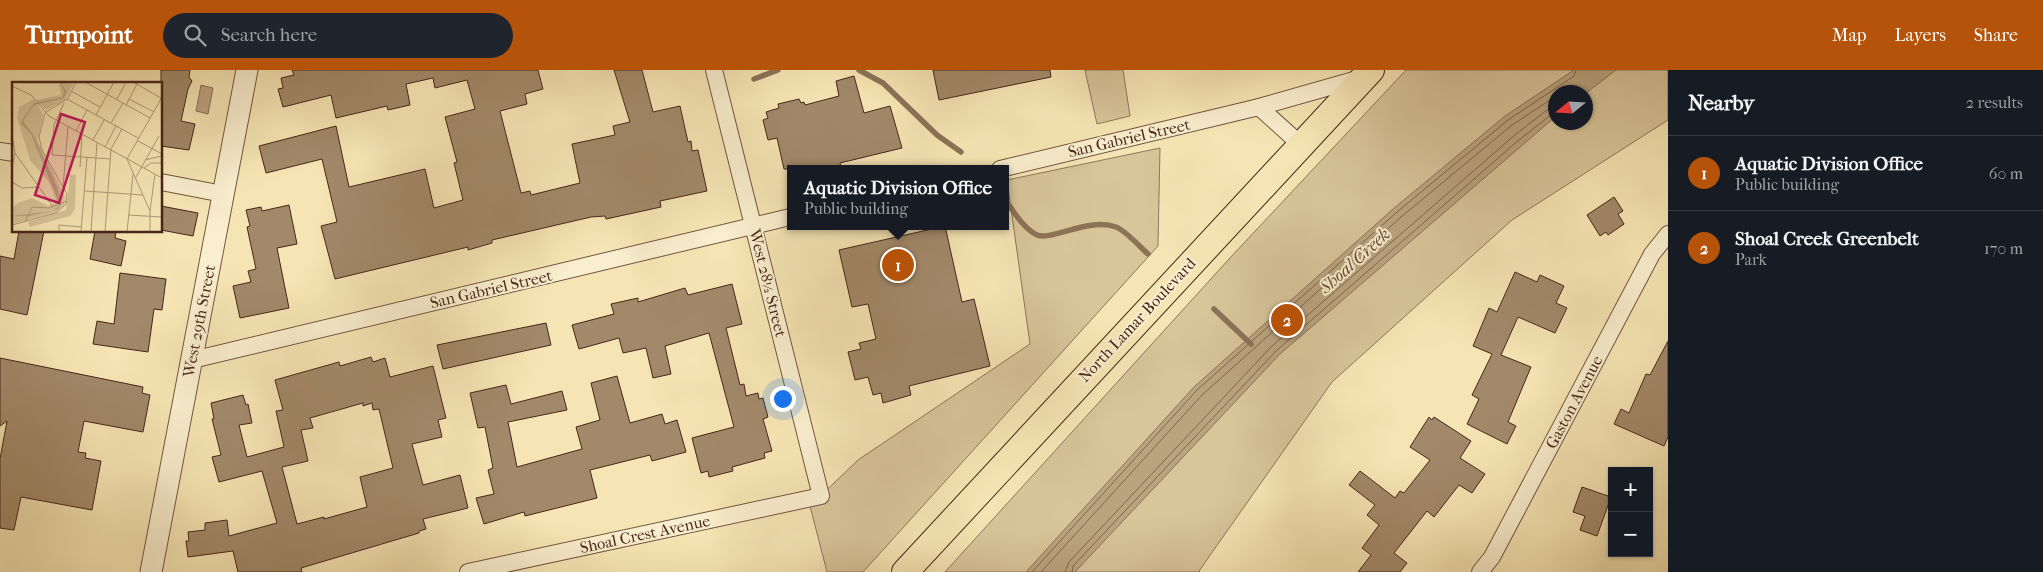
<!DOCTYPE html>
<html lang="en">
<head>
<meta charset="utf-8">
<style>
	:root { --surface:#171b24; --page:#20242c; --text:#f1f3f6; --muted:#9ea1a6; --line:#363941; --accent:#b45309 }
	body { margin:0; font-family:"IM FELL French Canon",serif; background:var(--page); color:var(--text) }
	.controls { position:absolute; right:15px; bottom:15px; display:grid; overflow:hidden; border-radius:0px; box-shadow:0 1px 4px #0004 }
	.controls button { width:45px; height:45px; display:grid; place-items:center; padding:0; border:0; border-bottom:1px solid var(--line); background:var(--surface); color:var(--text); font:25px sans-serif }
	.compass { position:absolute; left:1548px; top:15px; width:45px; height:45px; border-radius:50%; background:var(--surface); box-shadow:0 1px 4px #0004; rotate:252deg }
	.you { position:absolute; left:782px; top:328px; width:18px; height:18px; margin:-12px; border:4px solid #fff; border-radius:50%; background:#1a73e8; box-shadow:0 0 0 8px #1a73e833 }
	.badge { display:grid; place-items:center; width:32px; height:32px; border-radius:50%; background:var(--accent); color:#fff; font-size:16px; font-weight:700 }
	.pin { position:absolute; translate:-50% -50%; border:2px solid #fff; box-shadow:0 1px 5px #0006 }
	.popup { position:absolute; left:787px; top:95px; width:222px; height:65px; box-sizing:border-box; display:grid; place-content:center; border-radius:0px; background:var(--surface); filter:drop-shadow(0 1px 4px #0005); font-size:16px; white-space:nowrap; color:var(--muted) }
	.popup b { font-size:19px; color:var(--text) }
	.popup::after { content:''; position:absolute; left:50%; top:100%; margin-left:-10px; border:10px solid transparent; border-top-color:var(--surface) }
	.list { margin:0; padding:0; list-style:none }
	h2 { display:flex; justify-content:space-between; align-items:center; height:65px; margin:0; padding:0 20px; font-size:21px }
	h2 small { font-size:16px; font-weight:400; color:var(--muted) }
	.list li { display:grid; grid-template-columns:32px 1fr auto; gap:15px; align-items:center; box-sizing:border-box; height:75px; padding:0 20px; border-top:1px solid var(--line) }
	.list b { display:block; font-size:19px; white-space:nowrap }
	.list p { margin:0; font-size:16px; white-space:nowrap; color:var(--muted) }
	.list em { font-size:16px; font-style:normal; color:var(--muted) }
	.icon { flex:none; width:28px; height:28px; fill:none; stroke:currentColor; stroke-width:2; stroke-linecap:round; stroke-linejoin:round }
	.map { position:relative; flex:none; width:1668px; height:502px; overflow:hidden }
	header { display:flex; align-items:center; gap:30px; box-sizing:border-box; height:70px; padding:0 25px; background:var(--accent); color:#fff }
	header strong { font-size:24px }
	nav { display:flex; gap:28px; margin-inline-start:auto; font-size:18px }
	.search { width:350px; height:45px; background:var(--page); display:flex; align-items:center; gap:12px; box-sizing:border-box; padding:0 18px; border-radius:28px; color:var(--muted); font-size:19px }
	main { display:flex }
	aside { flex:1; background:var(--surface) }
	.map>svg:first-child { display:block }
	.green { fill:#d8c59a; stroke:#90765a; fill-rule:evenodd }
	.water { fill:#baa480; stroke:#8c7257 }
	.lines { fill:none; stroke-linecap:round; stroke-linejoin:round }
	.shore { stroke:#80654d; stroke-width:1 }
	.stream { stroke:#8c7257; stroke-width:5.5 }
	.building { fill:#a2896a; stroke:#47261a; fill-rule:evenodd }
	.minor-casing { stroke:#735640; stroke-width:18 }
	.tertiary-casing { stroke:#735640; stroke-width:23 }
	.primary-casing { stroke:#47261a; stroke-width:28 }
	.minor { stroke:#f9eece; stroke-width:16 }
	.tertiary { stroke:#f9eece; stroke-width:21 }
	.primary { stroke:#f6e5b4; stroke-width:26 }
	.labels { text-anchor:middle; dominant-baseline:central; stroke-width:4; stroke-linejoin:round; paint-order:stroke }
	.street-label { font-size:16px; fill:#47261a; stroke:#f9eece }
	.water-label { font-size:18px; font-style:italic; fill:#6a4c39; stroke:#f9eece }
	.inset-road { fill:none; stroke:#b09976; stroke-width:1 }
	.view { fill:#c2185b; fill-opacity:0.15; stroke:#c2185b; stroke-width:2.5 }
	.inset-edge { fill:none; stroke:#47261a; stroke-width:2.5 }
</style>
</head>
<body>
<header>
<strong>Turnpoint</strong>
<div class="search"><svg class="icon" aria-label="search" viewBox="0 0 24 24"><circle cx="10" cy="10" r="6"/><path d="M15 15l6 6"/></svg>Search here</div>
<nav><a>Map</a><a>Layers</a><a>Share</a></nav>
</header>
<main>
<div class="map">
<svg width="1668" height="502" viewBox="0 0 1668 502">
	<rect width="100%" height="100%" fill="#f6e5b4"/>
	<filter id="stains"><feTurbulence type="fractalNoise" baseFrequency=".004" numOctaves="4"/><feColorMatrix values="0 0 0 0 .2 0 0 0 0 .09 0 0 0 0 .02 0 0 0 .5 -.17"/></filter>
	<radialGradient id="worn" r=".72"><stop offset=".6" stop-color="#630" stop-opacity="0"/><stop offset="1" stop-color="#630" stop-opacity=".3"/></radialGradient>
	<g class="green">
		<path d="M1085,0H1123L1130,46L1097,54Z"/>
		<path d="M1406,0H1668V50L1512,150L1332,312L1199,501L1200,502H945L1229,189ZM1556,22H1586V52H1556Z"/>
		<path d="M1160,78L1158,176L863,502H827L810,436L858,390L1030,274L1007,110Z"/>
	</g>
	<g class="water">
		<path d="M1574,0H1616L1586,23L1556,22L1555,47L1280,284L1075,502H1026L1194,317L1393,139L1505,46Z"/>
		<path d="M201,15L213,18L208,44L196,41Z"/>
	</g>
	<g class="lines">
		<g class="shore">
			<path d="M1032,502L1197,320L1397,142L1508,50L1574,6L1576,0"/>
			<path d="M1041,502L1202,325L1401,147L1512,55L1556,26"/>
			<path d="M1065,502L1069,492L1272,276L1516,64L1547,40L1556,37"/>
			<path d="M1072,502L1073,496L1277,280L1520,69L1551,45L1556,44"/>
		</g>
		<g class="stream">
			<path d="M859,0L883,13L937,65L961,82"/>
			<path d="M754,9L778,0"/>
			<path d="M1006,131C1014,142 1024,159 1037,165C1051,171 1090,147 1116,157C1125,160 1141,178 1148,184"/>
			<path d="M1214,239L1251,274"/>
		</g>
	</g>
	<g class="building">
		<path d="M161,0H190L189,7L192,11L188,19L181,51L195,54L189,80L161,76Z"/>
		<path d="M292,0H538L543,19L525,24L527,34L500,41L521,123L530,121L531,125L580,113L572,74L615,65L613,56L630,52L614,0H642L653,42L680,36L688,72L691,71L692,81L698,80L707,121L660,131L661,137L606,149L605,146L591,147L492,170V173L468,180V177L335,209L321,156L337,152L322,89L266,103L259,76L336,56L349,117L425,99L434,138L463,130L454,93L457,92L445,47L475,39L467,10L435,18L433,8L406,14L410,35L388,40L387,36L336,48L331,25L283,37L278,19L283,18L281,8L294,5Z"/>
		<path d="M933,0H1050L1051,7L939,30Z"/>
		<path d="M854,6L864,43L890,36L902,78L840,93L841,97L831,99H784L777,68L768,70L763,50L768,48L766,42L779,38L778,34L799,29L801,33L804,32L805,35L839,26L836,11Z"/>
		<path d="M1614,127L1623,141L1618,144L1624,154L1608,165L1606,162L1600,166L1587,145Z"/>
		<path d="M289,135L297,174L277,178L289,238L240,248L233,216L251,212L248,201L256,199L247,157L250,156L246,140L261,137L262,141Z"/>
		<path d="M161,136L198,143L193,166L161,160Z"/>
		<path d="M945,156L962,232L974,229L990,296L909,316L911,325L883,333L881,323L873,325L868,307L855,310L848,282L861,279L859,273L876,269L868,234L852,237L839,180Z"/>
		<path d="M19,161H44L27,245L0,239V186L14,189Z"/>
		<path d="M95,161H116L115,168L126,171L121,196L90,189Z"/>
		<path d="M1515,202L1537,212L1540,205L1564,216L1556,233L1567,238L1555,263L1518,247L1501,285L1531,297L1508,352L1516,356L1507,374L1467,354L1479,329L1472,325L1492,284L1473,276L1489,238L1497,242Z"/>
		<path d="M120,203L166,209L162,240L154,239L148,282L93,274L97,251L114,254Z"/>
		<path d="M732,214L742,254L726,258L740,315L744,314L746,326L758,323L759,329L763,328L768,347L763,349L772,381L764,383L765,388L732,397L733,401L709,407L708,401L701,403L692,368L734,357L709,263L665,276L671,304L653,308L646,278L623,283L619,268L579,279L572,255L614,244L611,234L638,228V232L685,218L688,225Z"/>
		<path d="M546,253L551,275L443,299L437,275Z"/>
		<path d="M1668,271V367L1664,376L1614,354L1621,339L1629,343L1646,304L1650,305Z"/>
		<path d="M371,287L373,292L385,288L390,307L433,296L446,348L438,350L442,367L412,374L423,415L460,405L468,438L423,449L426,459L419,461V463L301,498L302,502H238L233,481L188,487L186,471H189L188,462L205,460V453L227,450L229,466L277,453L262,401L219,412L212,387L221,385L212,349H214L211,333L243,325L246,335L248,334L252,353L239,355L247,387L284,377L276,341L283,340L275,310L339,292L340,296ZM363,333V336L372,333L373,340L379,339L393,398L360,407L367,437L324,449V447L297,454L282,397L308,391L301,360L313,358L310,348Z"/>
		<path d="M0,288L143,317L142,323L150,325L143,362L84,351L78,382L86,383L85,388L101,391L92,440L21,427L14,460L0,458V389L7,351L0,356Z"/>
		<path d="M617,306L630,353L662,344L665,354L677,350L686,382L652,391L650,385L590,400L597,428L525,446L524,442L484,454L476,428L494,424L488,400L493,398L485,357L478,358L470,323L506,315L511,334L562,321L567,340L508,352L517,397L582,379L576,357L600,350L591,313Z"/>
		<path d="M1429,347L1432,350L1434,347L1471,371L1460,388L1485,404L1472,423L1459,415L1434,447L1427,441L1394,483L1407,493L1400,502H1358L1371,485L1362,478L1379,455L1367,445L1375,435L1349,415L1360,401L1395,428L1400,421L1404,423L1430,390L1410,377Z"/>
		<path d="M1582,417L1611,427L1597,466L1580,460L1585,446L1573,442Z"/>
	</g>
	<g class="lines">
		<g class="minor-casing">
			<g id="minor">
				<path d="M1259,37L1300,74"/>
				<path d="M0,81L14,83"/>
				<path d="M1000,99L1259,37L1361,8"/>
				<path d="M161,112L223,124"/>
				<path d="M192,290L790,147"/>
				<path d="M468,502L821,426L714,0"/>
				<path d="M1480,502L1492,487L1652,184L1668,164"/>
			</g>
		</g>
		<g class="tertiary-casing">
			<path id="tertiary" d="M151,502L247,0"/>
		</g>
		<g class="primary-casing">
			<path id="primary" d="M905,502L1371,0"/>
		</g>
		<use href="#minor" class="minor"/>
		<use href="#tertiary" class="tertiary"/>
		<use href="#primary" class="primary"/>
	</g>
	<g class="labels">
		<g class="street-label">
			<text transform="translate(1129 68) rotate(-13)">San Gabriel Street</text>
			<text transform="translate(768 213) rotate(76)">West 28½ Street</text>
			<text transform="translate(491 219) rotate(-13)">San Gabriel Street</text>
			<text transform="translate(1137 250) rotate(-47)">North Lamar Boulevard</text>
			<text transform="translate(199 251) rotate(-79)">West 29th Street</text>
			<text transform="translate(1574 332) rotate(-62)">Gaston Avenue</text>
			<text transform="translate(645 464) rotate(-12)">Shoal Crest Avenue</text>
		</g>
		<g class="water-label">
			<text transform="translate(1355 191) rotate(-42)">Shoal Creek</text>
		</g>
	</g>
	<g transform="translate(12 12)">
		<rect width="150" height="150" fill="#f6e5b4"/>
		<path d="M47,0L61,2L53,18L34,28L24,18L49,13ZM22,17L31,32L26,59L53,115L52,123L43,131L0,142V126L6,121L20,116L36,124L45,120L37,100L18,78L5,36L7,25ZM53,92L64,93L63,127L58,134L18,145L16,140L54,128L58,95Z" fill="#d8c59a"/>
		<path d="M48,0L54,9L52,16L22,23L11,39L21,52L45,105L49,122L46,127L41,129L17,134H0L41,129L48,123L19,52L9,42L10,38L22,21L51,15L52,9Z" fill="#baa480"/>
		<path class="inset-road" d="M73,0L138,36M121,0L149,16M0,4L19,13L37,34L150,96M59,9L88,25M55,17L126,56M105,17L114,0M117,17L142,30M55,18L64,0M52,21L42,43L40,73L99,77M114,23L126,0M84,33L102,0M99,41L111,21M64,49L75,28M0,53L3,71L0,85M81,58L92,38M126,59L150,72M93,65L104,44M3,71L41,125M133,78L150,74M68,85L70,52M132,86L139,81H150M124,95L147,54M0,100L10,106L26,105M51,105L56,45M73,109L131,113M138,129L143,92M116,133L150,135M13,140L20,125L37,126L55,119M0,143L44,131L54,122L55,112L30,68L27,55L33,31L55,17M47,150V143L70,145M69,150L75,75M79,150L85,60M93,150L99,67L110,47M115,150L121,92M138,150V129L115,77L150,15"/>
		<path class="view" d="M49,32L73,40L47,121L23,113Z"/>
		<rect width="150" height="150" class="inset-edge"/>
	</g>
	<rect width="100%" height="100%" filter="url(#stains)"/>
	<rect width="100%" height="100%" fill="url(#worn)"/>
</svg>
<div class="controls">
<button>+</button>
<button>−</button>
</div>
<svg class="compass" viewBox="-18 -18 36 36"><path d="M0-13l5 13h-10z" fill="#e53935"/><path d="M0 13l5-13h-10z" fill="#9ea1a6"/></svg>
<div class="you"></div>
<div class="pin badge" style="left:898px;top:195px">1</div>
<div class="popup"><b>Aquatic Division Office</b>Public building</div>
<div class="pin badge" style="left:1287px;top:250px">2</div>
</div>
<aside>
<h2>Nearby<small>2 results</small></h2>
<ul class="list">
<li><span class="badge">1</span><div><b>Aquatic Division Office</b><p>Public building</p></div><em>60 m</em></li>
<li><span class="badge">2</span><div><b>Shoal Creek Greenbelt</b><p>Park</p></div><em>170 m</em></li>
</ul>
</aside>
</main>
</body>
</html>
